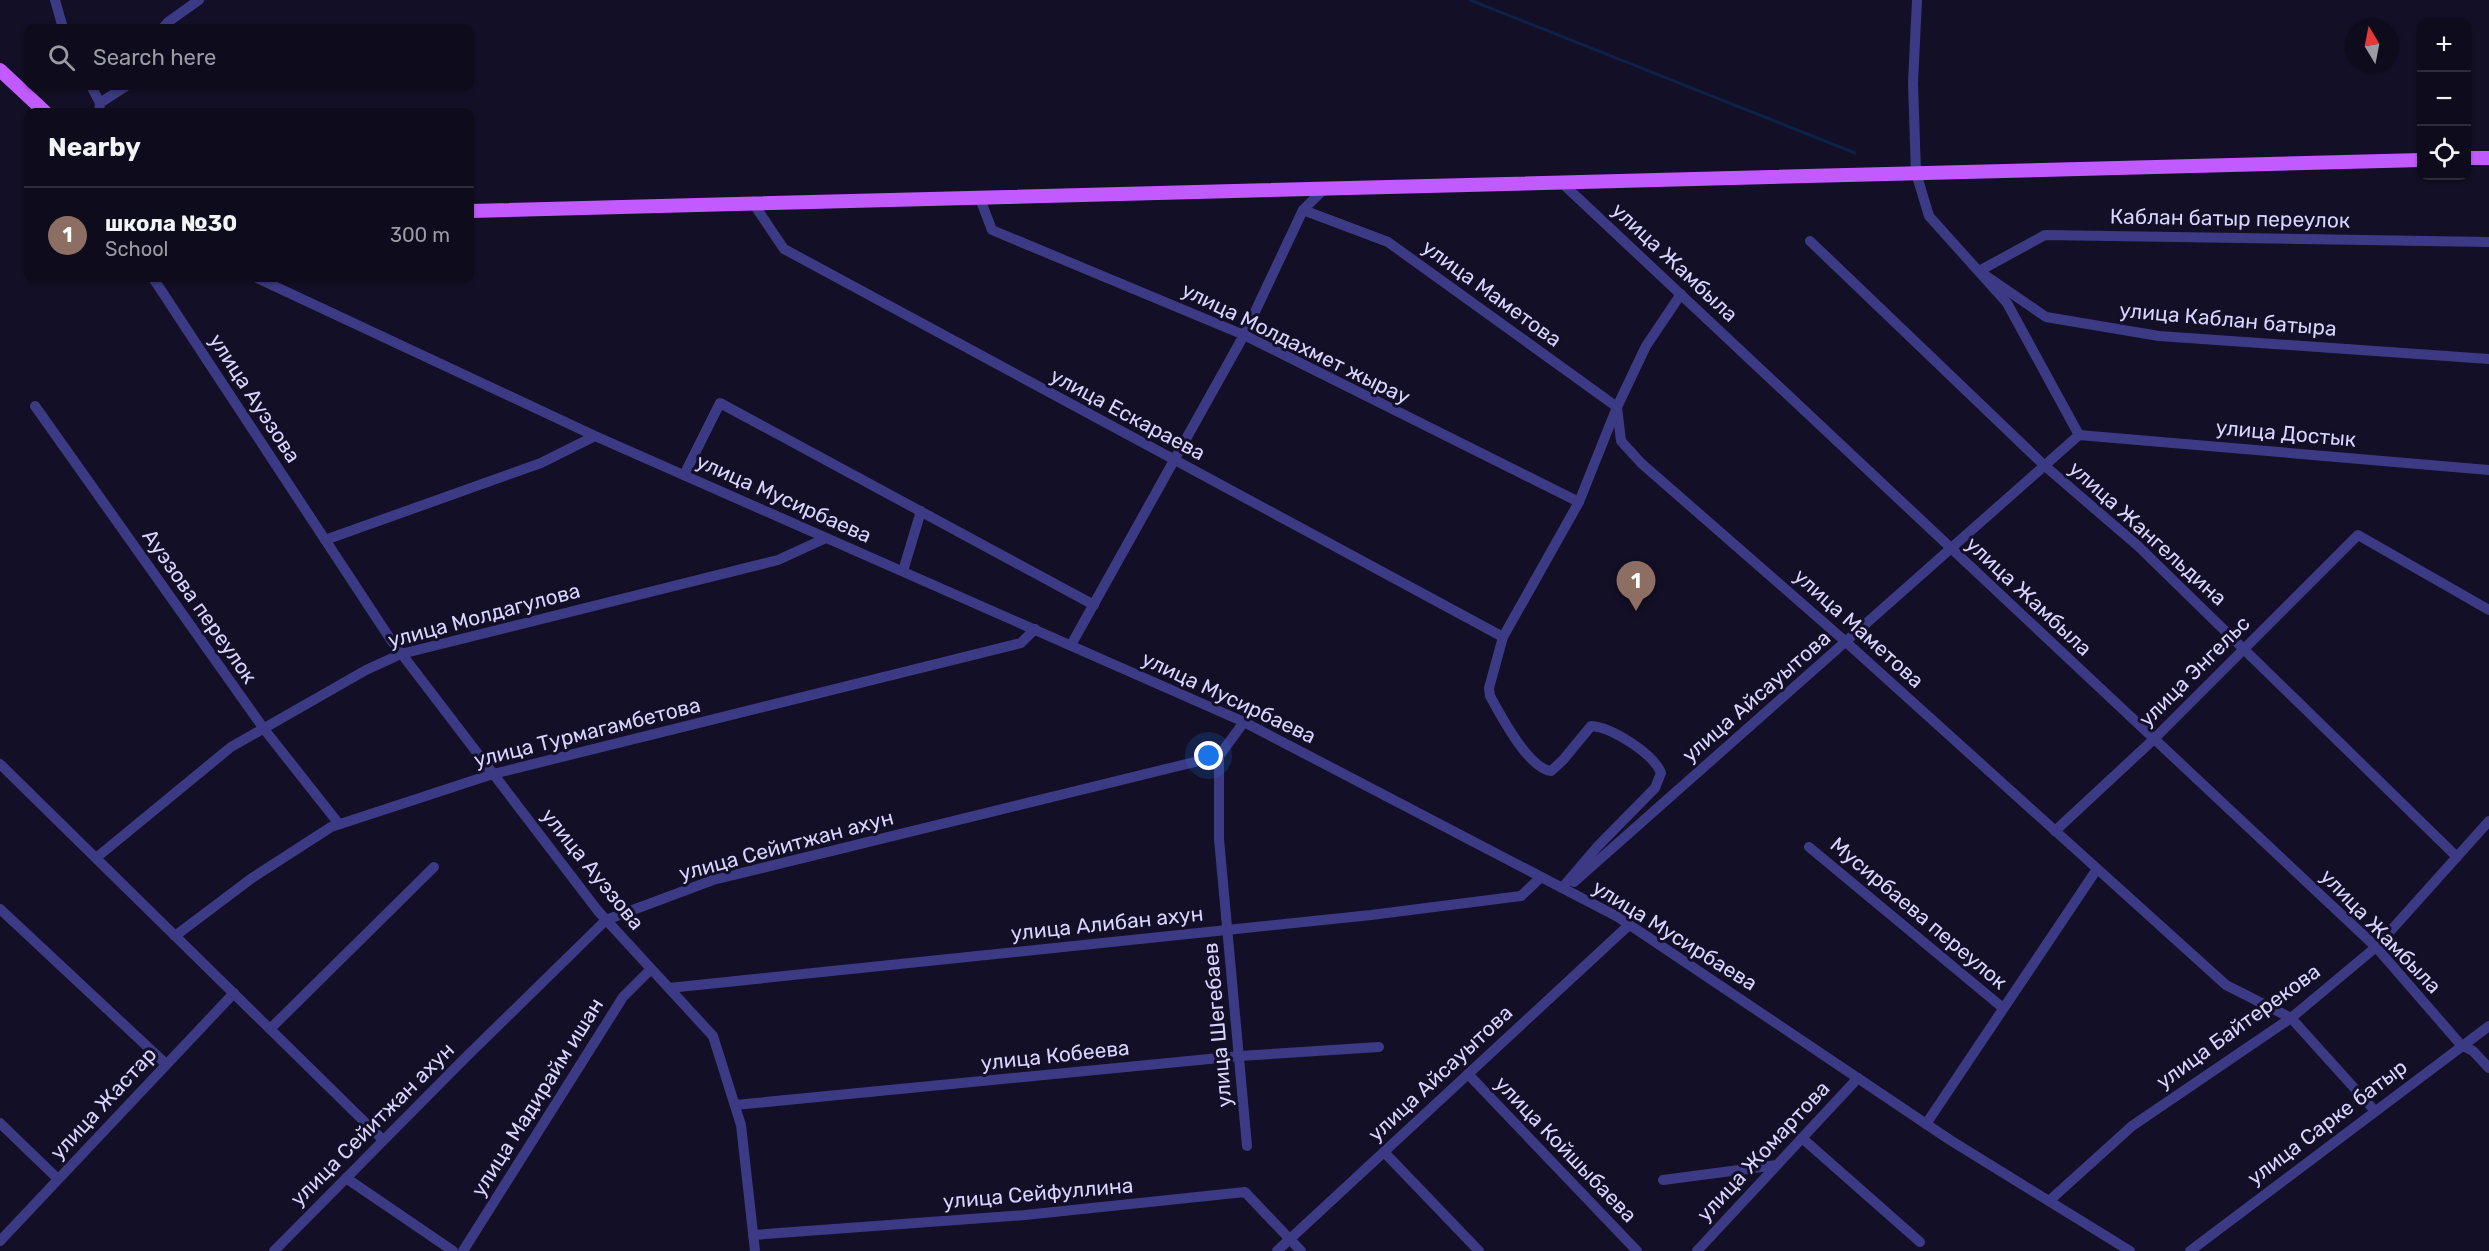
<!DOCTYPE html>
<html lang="en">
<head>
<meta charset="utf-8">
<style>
	:root { --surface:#0e0b1c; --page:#1c1929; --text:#f1f3f6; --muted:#9b9ba3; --line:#2e2b3b; --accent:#2563eb }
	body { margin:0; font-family:Rubik,sans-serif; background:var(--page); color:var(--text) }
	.controls { position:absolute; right:18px; top:18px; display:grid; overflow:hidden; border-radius:12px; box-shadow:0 2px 4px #0004 }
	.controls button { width:54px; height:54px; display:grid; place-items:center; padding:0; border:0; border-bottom:2px solid var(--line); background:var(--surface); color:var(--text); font:30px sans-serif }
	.compass { position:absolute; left:2345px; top:18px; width:54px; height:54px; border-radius:50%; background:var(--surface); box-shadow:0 2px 4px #0004; rotate:350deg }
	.you { position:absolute; left:1209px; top:756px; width:21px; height:21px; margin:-15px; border:4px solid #fff; border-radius:50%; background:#1a73e8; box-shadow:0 0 0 9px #1a73e833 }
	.badge { display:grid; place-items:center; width:39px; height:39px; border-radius:50%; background:var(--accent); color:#fff; font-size:20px; font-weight:700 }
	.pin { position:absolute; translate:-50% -50px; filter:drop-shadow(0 2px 3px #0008) }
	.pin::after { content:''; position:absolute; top:32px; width:21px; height:18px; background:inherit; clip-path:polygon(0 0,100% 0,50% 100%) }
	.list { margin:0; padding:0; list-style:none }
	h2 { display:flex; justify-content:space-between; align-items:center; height:78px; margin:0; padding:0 24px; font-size:26px }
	h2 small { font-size:20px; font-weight:400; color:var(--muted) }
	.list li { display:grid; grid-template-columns:39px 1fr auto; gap:18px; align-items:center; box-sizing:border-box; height:96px; padding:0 24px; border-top:2px solid var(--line) }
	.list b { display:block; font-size:22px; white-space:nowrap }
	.list p { margin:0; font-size:20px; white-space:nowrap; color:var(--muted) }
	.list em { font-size:20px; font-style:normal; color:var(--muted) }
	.icon { flex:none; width:33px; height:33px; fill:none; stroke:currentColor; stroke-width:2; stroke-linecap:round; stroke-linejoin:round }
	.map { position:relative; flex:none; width:2489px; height:1251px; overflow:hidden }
	.search { position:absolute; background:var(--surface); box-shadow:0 2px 4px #0004; left:24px; top:24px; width:450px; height:66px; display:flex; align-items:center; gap:15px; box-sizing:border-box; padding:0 21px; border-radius:12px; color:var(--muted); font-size:22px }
	.panel { position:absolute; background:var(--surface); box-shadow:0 2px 4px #0004; left:24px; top:108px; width:450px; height:174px; border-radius:12px }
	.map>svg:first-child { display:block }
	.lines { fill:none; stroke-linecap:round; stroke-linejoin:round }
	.stream { stroke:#0c2248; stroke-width:3 }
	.minor { stroke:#3d3a85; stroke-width:10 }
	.major { stroke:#c25bff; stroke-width:14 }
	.labels { text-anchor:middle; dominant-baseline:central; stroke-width:6; stroke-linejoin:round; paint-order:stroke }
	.street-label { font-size:21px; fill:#d9d4ff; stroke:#130f26 }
</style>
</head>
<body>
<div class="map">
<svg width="2489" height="1251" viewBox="0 0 2489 1251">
	<rect width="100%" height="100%" fill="#130f26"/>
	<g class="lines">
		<path class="stream" d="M1470,0L1855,153"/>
		<g class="minor">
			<path d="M55,0L63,28"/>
			<path d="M1917,0L1913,83L1916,173L1929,216L2007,303L2079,435"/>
			<path d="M163,28L168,22L199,0"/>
			<path d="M91,86L100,103L99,112"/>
			<path d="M100,103L126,86"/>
			<path d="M1562,183L2376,947L2461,1045L2473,1051L2489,1068"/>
			<path d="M979,196L992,230L1244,335L1579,502"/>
			<path d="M753,203L784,249L1503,637"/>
			<path d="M1303,210L1388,242L1617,407L1621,441L1641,463L1846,642L2226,985L2291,1018L2375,1111"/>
			<path d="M1810,241L2045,466L2138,546L2457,857"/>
			<path d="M2489,242L2045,235L1979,271L2046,317L2159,336L2489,359"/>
			<path d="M153,278L391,640L598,911L713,1036L741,1125L755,1251"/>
			<path d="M257,278L595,436L1244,722L1618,917L1950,1140L2130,1251"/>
			<path d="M35,406L264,729L339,824"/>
			<path d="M2079,435L2489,470"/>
			<path d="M684,475L720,403L1094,605"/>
			<path d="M325,540L541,463L595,436"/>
			<path d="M903,571L921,511"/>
			<path d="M1071,645L1244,335L1303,210L1326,187"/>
			<path d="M1219,756V839L1247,1146"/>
			<path d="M0,764L383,1140"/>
			<path d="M2055,831L2154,739L2358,535L2489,610"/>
			<path d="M1809,847L2003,1008"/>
			<path d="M96,858L231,747L366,670L401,654L778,560L826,538"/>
			<path d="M1574,882L2079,435"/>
			<path d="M1562,888L1598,846L1655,788L1661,773C1653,753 1611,727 1591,726L1563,760L1551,771C1528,768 1501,716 1490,696L1489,688L1503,637L1579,502L1617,407L1646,346L1681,294"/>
			<path d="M0,909L166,1064"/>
			<path d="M175,936L252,878L331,827L493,774L1021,643L1035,629"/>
			<path d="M669,988L1371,915L1521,896L1541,877"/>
			<path d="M270,1029L434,867"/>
			<path d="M1468,1074L1637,1251"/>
			<path d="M735,1105L1240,1056L1379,1047"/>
			<path d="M0,1123L58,1179"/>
			<path d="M1926,1124L2097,869"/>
			<path d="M1802,1138L1920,1242"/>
			<path d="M1384,1152L1479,1251"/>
			<path d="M346,1178L453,1251"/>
			<path d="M1663,1180L1777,1165"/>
			<path d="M2049,1201L2132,1126L2291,1018L2376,947L2489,821"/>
			<path d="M753,1235L1025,1215L1245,1192L1301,1251"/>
			<path d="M0,1241L234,993"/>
			<path d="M274,1251L465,1058L606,920L713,880L1219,756L1244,722"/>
			<path d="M463,1251L623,997L651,969"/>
			<path d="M1277,1251L1629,925"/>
			<path d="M1697,1251L1858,1078"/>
			<path d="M2190,1251L2489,1026"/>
		</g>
		<g class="major">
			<path d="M0,70L45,112"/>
			<path d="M2466,158H2489"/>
			<path d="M470,211C1120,192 1771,177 2422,160"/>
		</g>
	</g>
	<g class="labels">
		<g class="street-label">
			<text transform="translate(2230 218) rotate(1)">Каблан батыр переулок</text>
			<text transform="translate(1675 262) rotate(43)">улица Жамбыла</text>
			<text transform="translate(1492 293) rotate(36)">улица Маметова</text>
			<text transform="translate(2228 319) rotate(5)">улица Каблан батыра</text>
			<text transform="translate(1296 343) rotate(26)">улица Молдахмет жырау</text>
			<text transform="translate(255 398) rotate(57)">улица Ауэзова</text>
			<text transform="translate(1128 414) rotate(28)">улица Ескараева</text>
			<text transform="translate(2286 433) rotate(5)">улица Достык</text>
			<text transform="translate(784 498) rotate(24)">улица Мусирбаева</text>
			<text transform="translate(2148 533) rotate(42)">улица Жангельдина</text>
			<text transform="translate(2029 596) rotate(43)">улица Жамбыла</text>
			<text transform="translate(200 606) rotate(55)">Ауэзова переулок</text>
			<text transform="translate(484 615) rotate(-15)">улица Молдагулова</text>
			<text transform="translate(1859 628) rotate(42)">улица Маметова</text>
			<text transform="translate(2194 671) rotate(-45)">улица Энгельс</text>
			<text transform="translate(1756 696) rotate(-41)">улица Айсауытова</text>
			<text transform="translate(1229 697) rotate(25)">улица Мусирбаева</text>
			<text transform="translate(587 732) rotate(-14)">улица Турмагамбетова</text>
			<text transform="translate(786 845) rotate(-15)">улица Сейитжан ахун</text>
			<text transform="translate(593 869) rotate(51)">улица Ауэзова</text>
			<text transform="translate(1919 913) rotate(40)">Мусирбаева переулок</text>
			<text transform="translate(1107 923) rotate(-6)">улица Алибан ахун</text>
			<text transform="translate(2381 931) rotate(46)">улица Жамбыла</text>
			<text transform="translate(1675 935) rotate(32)">улица Мусирбаева</text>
			<text transform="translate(1217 1025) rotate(-95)">улица Шегебаев</text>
			<text transform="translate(2238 1026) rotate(-36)">улица Байтерекова</text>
			<text transform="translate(1055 1055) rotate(-6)">улица Кобеева</text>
			<text transform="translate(1440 1073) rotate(-43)">улица Айсауытова</text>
			<text transform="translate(537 1097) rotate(-58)">улица Мадирайм ишан</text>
			<text transform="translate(103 1103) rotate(-47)">улица Жастар</text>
			<text transform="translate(2327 1122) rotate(-37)">улица Сарке батыр</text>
			<text transform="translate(372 1124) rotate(-45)">улица Сейитжан ахун</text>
			<text transform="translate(1566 1149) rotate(46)">улица Койшыбаева</text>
			<text transform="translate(1763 1151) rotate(-47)">улица Жомартова</text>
			<text transform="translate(1038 1193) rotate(-5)">улица Сейфуллина</text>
		</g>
	</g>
</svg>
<div class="controls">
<button>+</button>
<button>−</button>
<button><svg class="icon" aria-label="locate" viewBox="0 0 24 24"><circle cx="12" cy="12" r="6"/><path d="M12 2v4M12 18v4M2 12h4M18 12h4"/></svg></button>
</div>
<svg class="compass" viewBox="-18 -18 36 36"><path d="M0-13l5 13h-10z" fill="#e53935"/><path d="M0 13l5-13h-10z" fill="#9b9ba3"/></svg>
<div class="you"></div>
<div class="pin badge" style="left:1636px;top:611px;background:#8d6e63">1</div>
<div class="search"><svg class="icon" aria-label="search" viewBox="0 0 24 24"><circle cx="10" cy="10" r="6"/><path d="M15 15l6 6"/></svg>Search here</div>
<section class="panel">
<h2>Nearby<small></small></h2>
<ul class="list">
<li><span class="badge" style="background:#8d6e63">1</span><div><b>школа №30</b><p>School</p></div><em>300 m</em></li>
</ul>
</section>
</div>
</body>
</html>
